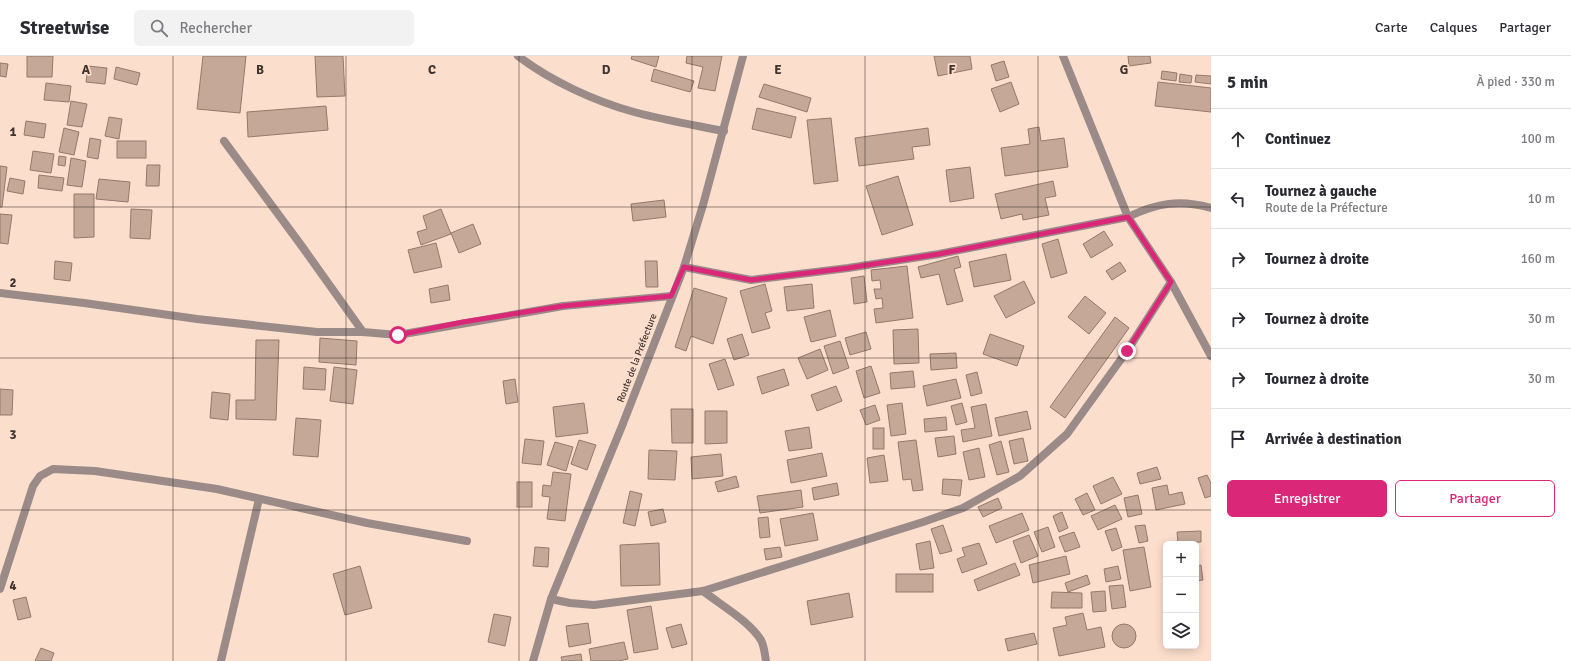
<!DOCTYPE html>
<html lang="fr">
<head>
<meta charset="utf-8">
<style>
	:root { --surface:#fff; --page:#f2f2f3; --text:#2b2b33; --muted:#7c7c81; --line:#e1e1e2; --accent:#db2777 }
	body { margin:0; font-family:Signika,sans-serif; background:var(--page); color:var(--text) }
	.controls { position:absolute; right:12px; bottom:12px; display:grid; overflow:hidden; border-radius:6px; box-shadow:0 2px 10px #0003 }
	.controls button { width:36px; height:36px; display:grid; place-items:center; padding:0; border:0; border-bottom:1px solid var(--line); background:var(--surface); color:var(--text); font:20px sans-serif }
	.stop { position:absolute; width:12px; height:12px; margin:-9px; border:3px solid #db2777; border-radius:50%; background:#fff }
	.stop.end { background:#db2777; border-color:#fff; box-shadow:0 1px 4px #0008 }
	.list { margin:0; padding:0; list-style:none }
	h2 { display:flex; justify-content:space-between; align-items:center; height:52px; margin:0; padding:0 16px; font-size:17px }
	h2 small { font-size:13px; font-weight:400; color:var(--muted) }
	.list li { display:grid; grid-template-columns:26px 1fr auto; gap:12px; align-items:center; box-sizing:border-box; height:60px; padding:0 16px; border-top:1px solid var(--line) }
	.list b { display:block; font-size:15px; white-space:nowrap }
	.list p { margin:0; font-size:13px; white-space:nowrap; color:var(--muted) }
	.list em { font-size:13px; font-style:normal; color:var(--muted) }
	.actions { display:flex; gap:8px; padding:12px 16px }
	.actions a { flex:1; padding:9px 0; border:1px solid var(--accent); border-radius:6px; text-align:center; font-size:14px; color:var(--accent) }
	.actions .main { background:var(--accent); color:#fff }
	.icon { flex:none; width:22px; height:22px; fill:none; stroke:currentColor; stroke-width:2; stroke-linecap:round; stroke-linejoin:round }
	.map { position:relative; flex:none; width:1211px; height:605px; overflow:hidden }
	header { display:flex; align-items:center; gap:24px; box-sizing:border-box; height:56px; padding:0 20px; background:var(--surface); border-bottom:1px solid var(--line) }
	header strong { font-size:19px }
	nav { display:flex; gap:22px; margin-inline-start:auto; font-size:14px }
	.search { width:280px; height:36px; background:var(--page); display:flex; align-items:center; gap:10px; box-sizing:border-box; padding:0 14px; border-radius:6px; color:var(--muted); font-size:15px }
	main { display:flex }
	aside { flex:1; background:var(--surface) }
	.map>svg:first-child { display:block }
	.building { fill:#c5a898; stroke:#94796a }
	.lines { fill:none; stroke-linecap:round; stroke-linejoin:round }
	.minor { stroke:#9a8b89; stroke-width:8 }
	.tertiary { stroke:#9a8b89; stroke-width:8 }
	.route { stroke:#db2777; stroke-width:5 }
	.grid { fill:none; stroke:#40342e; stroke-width:1; stroke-opacity:0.55 }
	.labels { text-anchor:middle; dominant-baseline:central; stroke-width:3.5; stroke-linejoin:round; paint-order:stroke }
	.street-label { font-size:10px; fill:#40342e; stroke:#fcdecd }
	.grid-label { font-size:13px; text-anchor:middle; font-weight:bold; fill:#40342e; stroke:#fcdecd; stroke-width:3.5; stroke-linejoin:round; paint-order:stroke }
</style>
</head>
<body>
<header>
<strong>Streetwise</strong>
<div class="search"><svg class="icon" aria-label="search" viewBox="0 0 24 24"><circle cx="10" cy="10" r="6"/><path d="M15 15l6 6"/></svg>Rechercher</div>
<nav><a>Carte</a><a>Calques</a><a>Partager</a></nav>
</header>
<main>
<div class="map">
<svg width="1211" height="605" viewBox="0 0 1211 605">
	<rect width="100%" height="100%" fill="#fcdecd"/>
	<g class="building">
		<path d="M27,0H53L52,21H27Z"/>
		<path d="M203,0H246L240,57L197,53Z"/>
		<path d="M315,0H343L345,40L317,41Z"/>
		<path d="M632,0H659L656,11L631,3Z"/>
		<path d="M687,0H722L715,35L698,32L703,11L686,7Z"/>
		<path d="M934,0H970L972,13L938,20Z"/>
		<path d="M1128,0H1150L1151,7L1129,10Z"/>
		<path d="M1004,5L1009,21L996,25L991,9Z"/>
		<path d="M0,7L8,8L6,21L0,20Z"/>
		<path d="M88,10L107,12L105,28L86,26Z"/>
		<path d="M116,11L140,17L137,29L114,23Z"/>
		<path d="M654,13L694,25L690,36L651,25Z"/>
		<path d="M1162,15L1177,17L1176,25L1161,23Z"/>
		<path d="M1180,18L1192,20L1191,27L1179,26Z"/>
		<path d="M1196,19L1211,20V28L1195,26Z"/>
		<path d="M1011,26L1019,48L1000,56L991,33Z"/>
		<path d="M1158,26L1211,32V56L1155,50Z"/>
		<path d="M46,27L71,30L69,46L44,44Z"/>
		<path d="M764,28L811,42L807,56L759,41Z"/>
		<path d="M71,45L87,48L82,71L67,69Z"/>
		<path d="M326,50L328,74L248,81L247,56Z"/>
		<path d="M757,52L796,61L791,82L752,73Z"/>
		<path d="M109,61L122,63L119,83L105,80Z"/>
		<path d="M831,62L838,125L814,128L807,64Z"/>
		<path d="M26,65L46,68L44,82L24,79Z"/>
		<path d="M1039,71L1041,85L1064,82L1068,111L1005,120L1001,92L1030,88L1028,73Z"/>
		<path d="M64,72L79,76L74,99L59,96Z"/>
		<path d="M928,72L930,89L912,91L914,103L859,110L855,82Z"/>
		<path d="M90,82L101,84L98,103L87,101Z"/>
		<rect x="117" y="85" width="29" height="17"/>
		<path d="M33,95L54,98L51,117L30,114Z"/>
		<path d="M59,100L66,101L65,110L58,109Z"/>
		<path d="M71,102L86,105L82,131L67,129Z"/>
		<path d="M147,109H160L159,130H146Z"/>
		<path d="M0,110L7,111L2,151H0Z"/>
		<path d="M970,111L974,142L950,146L946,114Z"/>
		<path d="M39,119L64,122L62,135L38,132Z"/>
		<path d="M898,120L913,169L882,179L866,130Z"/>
		<path d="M10,122L25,125L23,138L7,135Z"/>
		<path d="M99,123L130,126L128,146L96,143Z"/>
		<path d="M1053,125L1056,140L1045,142L1049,159L1023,164L1022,158L1001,163L995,138Z"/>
		<path d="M74,138H94V181L74,182Z"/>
		<path d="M664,144L666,161L633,165L631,148Z"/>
		<path d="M131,153L152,154L150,183L130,182Z"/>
		<path d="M441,153L451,178L421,189L417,176L427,173L423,160Z"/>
		<path d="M0,158L12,159L8,188L0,187Z"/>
		<path d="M473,168L481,188L459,197L451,177Z"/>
		<path d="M1104,175L1113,189L1091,202L1083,188Z"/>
		<path d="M1058,183L1067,217L1051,222L1042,188Z"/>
		<path d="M436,187L442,211L414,217L408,194Z"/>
		<path d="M1006,198L1011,224L974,231L969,206Z"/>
		<path d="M958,200L961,211L954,213L963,245L947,249L939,218L921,222L918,211Z"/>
		<path d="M55,205L72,207L70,225L54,223Z"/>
		<path d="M645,205H657L658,231H646Z"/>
		<path d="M1120,206L1126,215L1112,224L1106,215Z"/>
		<path d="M907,210L913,262L876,267L874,253L883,252L882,242L876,243L874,233H881L880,224L872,225L871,214Z"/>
		<path d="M864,220L867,246L854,248L851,222Z"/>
		<path d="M1024,225L1035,247L1006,262L994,240Z"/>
		<path d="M765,228L772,255L765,257L770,272L752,277L740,235Z"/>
		<path d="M812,228L814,252L787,255L784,231Z"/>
		<path d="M448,229L450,244L431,247L429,233Z"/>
		<path d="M694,232L727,242L713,288L691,280L686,295L675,291Z"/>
		<path d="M1085,240L1106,257L1089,278L1068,261Z"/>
		<path d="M830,254L836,280L811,286L804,261Z"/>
		<path d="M1115,261L1129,272L1065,362L1050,351Z"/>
		<path d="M918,273L919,307L894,308L893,274Z"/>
		<path d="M866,276L871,293L850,299L845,282Z"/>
		<path d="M742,278L749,299L734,304L727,283Z"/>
		<path d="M990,278L1024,290L1017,310L983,298Z"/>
		<path d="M320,282L357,285L356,309L319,306Z"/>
		<path d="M256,284H279L276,364L236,363V344H255Z"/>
		<path d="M840,285L849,312L833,318L824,290Z"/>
		<path d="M820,293L828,314L807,323L798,302Z"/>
		<path d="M956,297L957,312L931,314L930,298Z"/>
		<path d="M725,303L734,329L718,334L709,308Z"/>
		<path d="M871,310L880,337L864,342L856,315Z"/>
		<path d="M304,311L326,313L325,334L303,333Z"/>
		<path d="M334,311L357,314L353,348L330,345Z"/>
		<path d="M784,313L789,329L762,338L757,321Z"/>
		<path d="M913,315L915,331L891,333L890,317Z"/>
		<path d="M977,316L982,337L971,340L966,319Z"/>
		<path d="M515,323L518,346L506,348L503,325Z"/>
		<path d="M956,323L961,342L927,350L923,330Z"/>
		<path d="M836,330L842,345L817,355L811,339Z"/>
		<path d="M0,333L13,334L12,359H0Z"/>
		<path d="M212,336L230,338L228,364L210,362Z"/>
		<path d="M584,347L588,377L556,381L553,351Z"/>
		<path d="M902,347L906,378L891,380L887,349Z"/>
		<path d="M962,347L967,366L956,369L951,350Z"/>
		<path d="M986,348L992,380L963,386L961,374L975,372L971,351Z"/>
		<path d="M875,349L880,364L866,369L860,354Z"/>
		<path d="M671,353H693V387H672Z"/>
		<path d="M705,355H727V387L705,388Z"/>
		<path d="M1027,355L1031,373L999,380L995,362Z"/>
		<path d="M946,361L947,374L925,376L924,363Z"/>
		<path d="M296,362L321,364L318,401L293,399Z"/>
		<path d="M809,371L812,392L789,395L785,375Z"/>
		<rect x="873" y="372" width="11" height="21"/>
		<path d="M954,380L956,398L938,401L935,382Z"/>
		<path d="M1023,382L1028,405L1014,408L1009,385Z"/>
		<path d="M525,383L544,385L541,409L522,407Z"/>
		<path d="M579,384L596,389L587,414L571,408Z"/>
		<path d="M916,384L923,434L913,435L911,423L903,424L898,386Z"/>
		<path d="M1001,385L1009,416L997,419L989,389Z"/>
		<path d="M555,386L573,391L566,415L547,409Z"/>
		<path d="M979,392L985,421L969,424L963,396Z"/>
		<path d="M649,394L677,395L675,424L648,423Z"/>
		<path d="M822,397L827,420L791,427L787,404Z"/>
		<path d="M721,398L723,420L692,423L691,401Z"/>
		<path d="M884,399L888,425L870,427L867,402Z"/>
		<path d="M1157,411L1161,423L1140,428L1137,417Z"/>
		<path d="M553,416L571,418L565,465L547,463L550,441L542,440L543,429L551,430Z"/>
		<path d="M1207,419L1211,427V440L1205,442L1198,422Z"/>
		<path d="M736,420L739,431L718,436L715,426Z"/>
		<path d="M1113,421L1122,438L1101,448L1093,430Z"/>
		<path d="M943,423L962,424L960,440L942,438Z"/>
		<rect x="517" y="426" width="15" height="25"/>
		<path d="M837,427L839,439L814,444L812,432Z"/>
		<path d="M1167,429L1169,439L1182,436L1185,448L1156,454L1152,432Z"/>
		<path d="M801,434L803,451L760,457L757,440Z"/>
		<path d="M630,435L642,438L635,470L623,467Z"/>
		<path d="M1087,437L1095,454L1083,459L1075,443Z"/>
		<path d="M1138,439L1142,458L1128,461L1124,442Z"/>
		<path d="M998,442L1002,452L983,461L978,451Z"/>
		<path d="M1115,449L1122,463L1098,474L1091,460Z"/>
		<path d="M663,453L666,466L651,470L648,456Z"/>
		<path d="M1062,456L1068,472L1059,476L1053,460Z"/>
		<path d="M813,457L818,484L785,490L780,463Z"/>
		<path d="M1022,457L1029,474L996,487L989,470Z"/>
		<path d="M768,461L770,481L760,482L758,462Z"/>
		<path d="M943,469L952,495L940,498L931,473Z"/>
		<path d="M1145,469L1148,485L1139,487L1135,470Z"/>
		<path d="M1048,471L1055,491L1042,496L1034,476Z"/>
		<path d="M1116,472L1122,491L1112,495L1105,475Z"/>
		<path d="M1201,475V486L1178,487L1177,476Z"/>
		<path d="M1074,476L1080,491L1065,496L1059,481Z"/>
		<path d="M1029,479L1038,500L1021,507L1013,485Z"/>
		<path d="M930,485L934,512L920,514L916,488Z"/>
		<path d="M659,487L660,529L621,530L620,489Z"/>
		<path d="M979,487L987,508L962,517L957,503L965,500L962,492Z"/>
		<path d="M535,491L549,492L548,511L533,510Z"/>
		<path d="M780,491L782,501L766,504L764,493Z"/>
		<path d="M1144,491L1151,531L1130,535L1123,494Z"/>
		<path d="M1066,500L1070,518L1033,527L1029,509Z"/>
		<path d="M1015,507L1020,519L978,535L974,524Z"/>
		<path d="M1201,509L1203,524L1196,525V510Z"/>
		<path d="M360,510L372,552L345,559L333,518Z"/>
		<path d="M1118,510L1121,523L1106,526L1104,513Z"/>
		<rect x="896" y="518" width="37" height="18"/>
		<path d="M1087,519L1090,528L1068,536L1065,527Z"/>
		<path d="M1123,529L1126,551L1112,553L1109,530Z"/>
		<path d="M1105,535L1106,555L1093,556L1091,536Z"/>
		<path d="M1052,536L1082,537V552H1051Z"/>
		<path d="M849,537L853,561L811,569L807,545Z"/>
		<path d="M26,541L31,561L18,564L13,544Z"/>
		<path d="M651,550L658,593L634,597L627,554Z"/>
		<path d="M1083,557L1087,574L1101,571L1105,591L1059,600L1053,572L1067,569L1065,561Z"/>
		<path d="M494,558L511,561L505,590L488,586Z"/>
		<path d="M588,567L591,587L569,591L566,570Z"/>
		<circle cx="1124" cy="580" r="12"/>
		<path d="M681,568L687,588L672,592L666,572Z"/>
		<path d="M1034,577L1037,588L1008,595L1005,583Z"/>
		<path d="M624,586L628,603L618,605H591L589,593Z"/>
		<path d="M41,592L54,597L51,605H35Z"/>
		<path d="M581,598L582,605H562L561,601Z"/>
	</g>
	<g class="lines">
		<g class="minor">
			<path d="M518,0C551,25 594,45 634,56C663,64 694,69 724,75"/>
			<path d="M1063,0L1128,161L1171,226L1211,300"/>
			<path d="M224,85L301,189L363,276"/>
			<path d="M684,211L751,224L848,212L939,198L1128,161C1157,147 1180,143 1211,152"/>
			<path d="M0,237L84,247L197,263L317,276H363L398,279L563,250L671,240"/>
			<path d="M0,533L33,430L40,420L53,413L95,415L217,433L367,467L467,485"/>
			<path d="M703,535C721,549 749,565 761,584C764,590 765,598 766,605"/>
			<path d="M551,543L570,547L594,549L703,535L923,466L963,452L1020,420L1067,378L1127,295L1171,226"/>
			<path d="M221,605L259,443"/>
		</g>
		<path class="tertiary" d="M533,605L551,543L622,370L684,211L703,149L743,0"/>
	</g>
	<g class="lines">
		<path class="route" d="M398,279L463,266L563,250L671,240L684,211L751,224L848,212L939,198L1128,161L1171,226L1127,295"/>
	</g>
	<path class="grid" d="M173,0V605M346,0V605M519,0V605M692,0V605M865,0V605M1038,0V605M0,151H1211M0,302H1211M0,454H1211"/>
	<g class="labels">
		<g class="street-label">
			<text transform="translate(637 302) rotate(-69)">Route de la Préfecture</text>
		</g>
	</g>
	<g class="grid-label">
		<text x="86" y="18">A</text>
		<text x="260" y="18">B</text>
		<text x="432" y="18">C</text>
		<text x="606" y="18">D</text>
		<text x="778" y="18">E</text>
		<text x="952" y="18">F</text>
		<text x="1124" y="18">G</text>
		<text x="13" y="80">1</text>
		<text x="13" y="231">2</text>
		<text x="13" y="383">3</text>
		<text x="13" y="534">4</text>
	</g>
</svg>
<div class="controls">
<button>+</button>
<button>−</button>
<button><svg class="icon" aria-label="layers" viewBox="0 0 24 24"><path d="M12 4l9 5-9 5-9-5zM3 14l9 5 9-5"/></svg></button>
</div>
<div class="stop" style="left:398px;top:279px"></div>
<div class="stop end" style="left:1127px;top:295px"></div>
</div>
<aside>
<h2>5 min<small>À pied · 330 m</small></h2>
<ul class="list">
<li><svg class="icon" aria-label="ahead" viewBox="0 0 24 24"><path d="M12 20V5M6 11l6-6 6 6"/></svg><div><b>Continuez</b></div><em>100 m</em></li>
<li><svg class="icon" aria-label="left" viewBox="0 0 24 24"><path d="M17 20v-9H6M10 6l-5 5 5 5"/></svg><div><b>Tournez à gauche</b><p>Route de la Préfecture</p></div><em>10 m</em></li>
<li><svg class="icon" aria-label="right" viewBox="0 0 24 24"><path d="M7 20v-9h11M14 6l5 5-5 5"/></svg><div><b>Tournez à droite</b></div><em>160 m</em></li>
<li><svg class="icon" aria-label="right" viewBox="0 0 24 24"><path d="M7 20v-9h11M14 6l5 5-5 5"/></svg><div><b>Tournez à droite</b></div><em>30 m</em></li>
<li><svg class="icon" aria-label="right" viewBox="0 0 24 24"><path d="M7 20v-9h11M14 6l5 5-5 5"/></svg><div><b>Tournez à droite</b></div><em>30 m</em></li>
<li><svg class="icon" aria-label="arrive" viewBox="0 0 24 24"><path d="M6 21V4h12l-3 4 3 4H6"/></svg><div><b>Arrivée à destination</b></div></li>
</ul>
<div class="actions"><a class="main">Enregistrer</a><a>Partager</a></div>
</aside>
</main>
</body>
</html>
